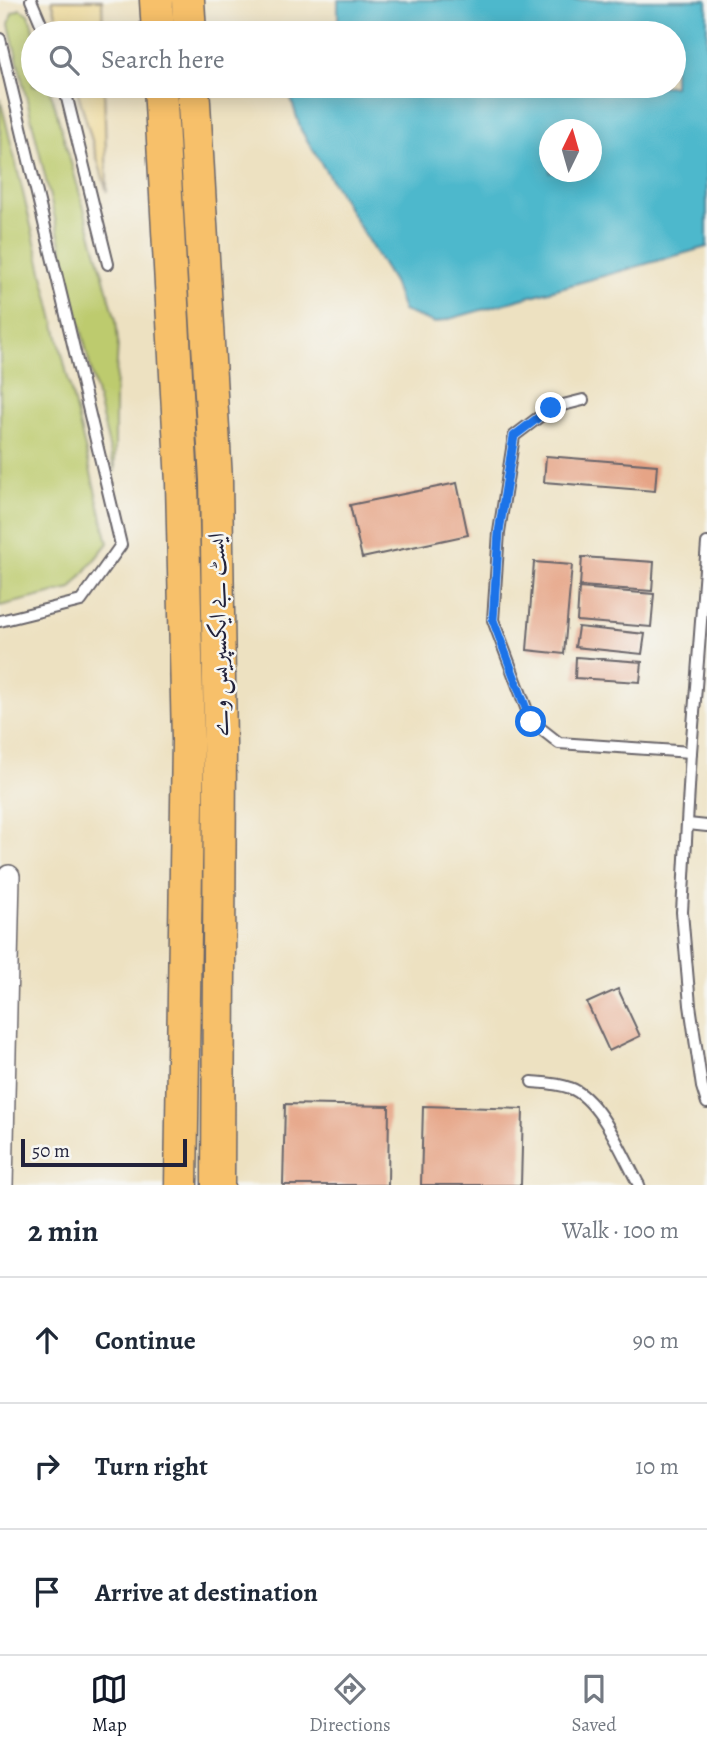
<!DOCTYPE html>
<html lang="en">
<head>
<meta charset="utf-8">
<style>
	:root { --surface:#fff; --page:#f6f6f7; --text:#1f2937; --muted:#747a83; --line:#e0e1e3; --accent:#111827 }
	body { margin:0; font-family:Alegreya,Amiri,serif; background:var(--page); color:var(--text) }
	.compass { position:absolute; left:539px; top:119px; width:63px; height:63px; border-radius:50%; background:var(--surface); box-shadow:0 4px 18px #0003; rotate:5deg }
	.scale { position:absolute; left:21px; bottom:18px; width:166px; box-sizing:border-box; padding-left:7px; border:4px solid #22223b; border-top:0; font-size:19px; line-height:24px; white-space:nowrap; color:#22223b; -webkit-text-stroke:5px #f6f6f2; paint-order:stroke }
	.stop { position:absolute; width:21px; height:21px; margin:-16px; border:5px solid #1a73e8; border-radius:50%; background:#fff }
	.stop.end { background:#1a73e8; border-color:#fff; box-shadow:0 2px 7px #0008 }
	.list { margin:0; padding:0; list-style:none }
	h2 { display:flex; justify-content:space-between; align-items:center; height:91px; margin:0; padding:0 28px; font-size:30px }
	h2 small { font-size:23px; font-weight:400; color:var(--muted) }
	.list li { display:grid; grid-template-columns:46px 1fr auto; gap:21px; align-items:center; box-sizing:border-box; height:126px; padding:0 28px; border-top:2px solid var(--line) }
	.list b { display:block; font-size:26px; white-space:nowrap }
	.list em { font-size:23px; font-style:normal; color:var(--muted) }
	.icon { flex:none; width:38px; height:38px; fill:none; stroke:currentColor; stroke-width:2; stroke-linecap:round; stroke-linejoin:round }
	.map { position:relative; flex:none; width:707px; height:1185px; overflow:hidden }
	.search { position:absolute; background:var(--surface); box-shadow:0 4px 18px #0003; left:21px; right:21px; top:21px; height:77px; display:flex; align-items:center; gap:18px; box-sizing:border-box; padding:0 24px; border-radius:38px; color:var(--muted); font-size:26px }
	.sheet { height:469px; background:var(--surface) }
	nav { display:flex; justify-content:space-around; align-items:center; box-sizing:border-box; height:98px; border-top:2px solid var(--line); background:var(--surface); font-size:19px; color:var(--muted) }
	nav a { display:grid; justify-items:center; gap:4px }
	nav .on { color:var(--accent) }
	.map>svg:first-child { display:block }
	.green { fill:#bdcb6e; stroke:#707654; stroke-width:2 }
	.sand { fill:#eeda9e; stroke:#887e6c; stroke-width:2 }
	.water { fill:#4eb8cc; stroke:#386d84; stroke-width:2; fill-rule:evenodd }
	.building { fill:#e6a486 }
	.lines { fill:none; stroke-linecap:round; stroke-linejoin:round }
	.lane-casing { stroke:#69656a; stroke-width:14 }
	.street-casing { stroke:#69656a; stroke-width:24 }
	.primary-casing { stroke:#69656a; stroke-width:35 }
	.lane { stroke:#fff; stroke-width:10 }
	.street { stroke:#fff; stroke-width:21 }
	.primary { stroke:#f7c06b; stroke-width:32 }
	.route { stroke:#1a73e8; stroke-width:9 }
	.labels { text-anchor:middle; dominant-baseline:central; stroke-width:5; stroke-linejoin:round; paint-order:stroke }
	.street-label { font-size:24px; fill:#22223b; stroke:#f6f6f2 }
</style>
</head>
<body>
<div class="map">
<svg width="707" height="1185" viewBox="0 0 707 1185">
	<rect width="100%" height="100%" fill="#f6f6f2"/>
	<filter id="ink" filterUnits="userSpaceOnUse"><feTurbulence type="fractalNoise" baseFrequency=".0143" numOctaves="2"/><feDisplacementMap in="SourceGraphic" scale="14" xChannelSelector="R" yChannelSelector="G"/><feConvolveMatrix kernelMatrix="1 2 1 2 8 2 1 2 1" color-interpolation-filters="sRGB"/></filter>
	<filter id="wash" filterUnits="userSpaceOnUse"><feTurbulence type="fractalNoise" baseFrequency=".00686" numOctaves="4" result="noise"/><feDisplacementMap in="SourceGraphic" scale="28" xChannelSelector="R" yChannelSelector="G"/><feGaussianBlur stdDeviation="1.57" result="paint"/><feColorMatrix in="noise" values="0 0 0 0 0 0 0 0 0 0 0 0 0 0 0 0 0 1.4 0 .05"/><feComposite in="paint" operator="in"/></filter>
	<g filter="url(#wash)">
		<rect width="100%" height="100%" fill="#ede1c1"/>
		<g class="green">
			<path d="M20,9L29,15L34,33L33,86H49L116,320L118,343L115,396V472L9,24L12,13Z"/>
			<path d="M0,98L108,543L71,589L0,606Z"/>
		</g>
		<g class="sand">
			<path d="M52,0H102L103,33H61Z"/>
			<path d="M76,86H104L107,192Z"/>
		</g>
		<path class="water" d="M338,0H707V247L435,323L403,311L393,282L301,130L287,86H674V33H338ZM550,130H592V172H550Z"/>
		<g id="blocks">
			<g class="building">
				<path d="M546,456L657,465L655,491L544,482Z"/>
				<path d="M457,483L468,535L362,558L350,505Z"/>
				<path d="M582,557L654,562L652,591L580,586Z"/>
				<path d="M534,562L572,565L564,654L527,650Z"/>
				<path d="M579,588L654,594L651,627L577,621Z"/>
				<path d="M578,627L645,634L642,654L575,647Z"/>
				<path d="M576,657L642,662L640,682L575,678Z"/>
				<path d="M618,989L640,1036L609,1051L587,1003Z"/>
				<path d="M285,1104L389,1106L388,1185H283Z"/>
				<path d="M423,1106L523,1109L521,1185H421Z"/>
			</g>
		</g>
	</g>
	<g filter="url(#ink)">
		<use href="#blocks" fill-opacity="0" stroke="#69656a" stroke-width="2"/>
		<g class="lines">
			<g class="lane-casing">
				<g id="lane">
					<path d="M31,0L45,33"/>
					<path d="M0,39L121,545L81,601L0,621"/>
					<path d="M64,86L108,264"/>
					<path d="M583,400L551,408L514,436L499,532L493,620L531,721L559,743L691,752"/>
					<path d="M707,543L691,752L682,912L690,1005L702,1087L707,1103"/>
					<path d="M688,824L707,826"/>
					<path d="M532,1082C545,1083 558,1083 570,1088C600,1098 624,1158 639,1185"/>
				</g>
			</g>
			<g class="street-casing">
				<path id="street" d="M2,1185L9,876"/>
			</g>
			<g class="primary-casing">
				<g id="primary">
					<path d="M156,0L158,33"/>
					<path d="M188,0L190,33"/>
					<path d="M160,86L182,483L188,741L181,1185"/>
					<path d="M193,86L216,480L220,744L218,1185"/>
				</g>
			</g>
			<use href="#lane" class="lane"/>
			<use href="#street" class="street"/>
			<use href="#primary" class="primary"/>
		</g>
	</g>
	<g class="lines" filter="url(#ink)">
		<path class="route" d="M531,722L493,620L499,532L514,436L551,408"/>
	</g>
	<g class="labels">
		<g class="street-label">
			<text transform="translate(218 635) rotate(-91)">ایسٹ بے ایکسپریس وے</text>
		</g>
	</g>
</svg>
<svg class="compass" viewBox="-18 -18 36 36"><path d="M0-13l5 13h-10z" fill="#e53935"/><path d="M0 13l5-13h-10z" fill="#747a83"/></svg>
<div class="scale">50 m</div>
<div class="stop" style="left:531px;top:722px"></div>
<div class="stop end" style="left:551px;top:408px"></div>
<div class="search"><svg class="icon" aria-label="search" viewBox="0 0 24 24"><circle cx="10" cy="10" r="6"/><path d="M15 15l6 6"/></svg>Search here</div>
</div>
<section class="sheet">
<h2>2 min<small>Walk · 100 m</small></h2>
<ul class="list">
<li><svg class="icon" aria-label="ahead" viewBox="0 0 24 24"><path d="M12 20V5M6 11l6-6 6 6"/></svg><div><b>Continue</b></div><em>90 m</em></li>
<li><svg class="icon" aria-label="right" viewBox="0 0 24 24"><path d="M7 20v-9h11M14 6l5 5-5 5"/></svg><div><b>Turn right</b></div><em>10 m</em></li>
<li><svg class="icon" aria-label="arrive" viewBox="0 0 24 24"><path d="M6 21V4h12l-3 4 3 4H6"/></svg><div><b>Arrive at destination</b></div></li>
</ul>
</section>
<nav>
<a class="on"><svg class="icon" aria-label="map" viewBox="0 0 24 24"><path d="M3 6l6-2 6 2 6-2v14l-6 2-6-2-6 2zM9 4v14M15 6v14"/></svg>Map</a>
<a><svg class="icon" aria-label="directions" viewBox="0 0 24 24"><path d="M12 3l9 9-9 9-9-9zM9 14v-3h6M13 9l2 2-2 2"/></svg>Directions</a>
<a><svg class="icon" aria-label="saved" viewBox="0 0 24 24"><path d="M7 4h10v16l-5-4-5 4z"/></svg>Saved</a>
</nav>
</body>
</html>
